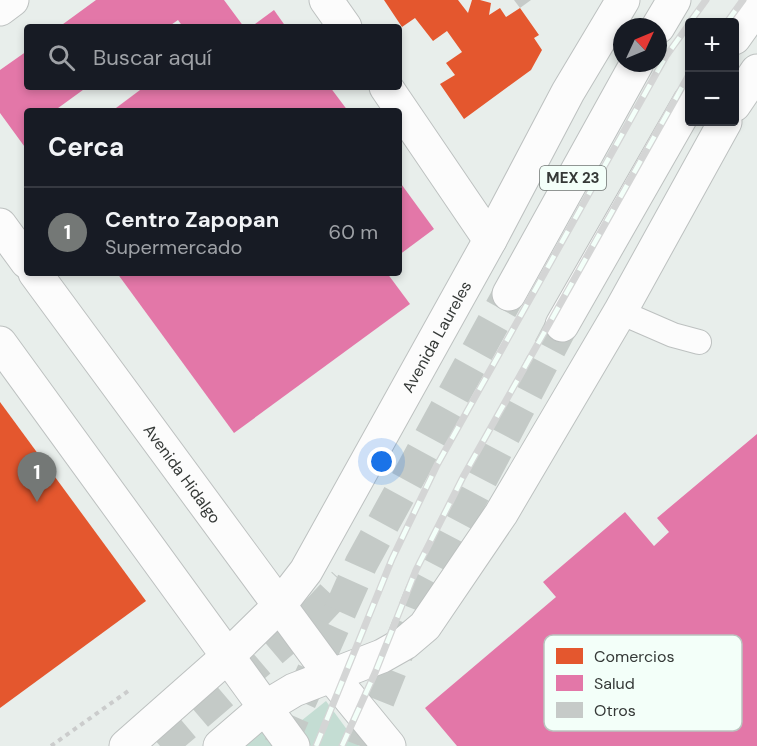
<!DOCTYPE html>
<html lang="es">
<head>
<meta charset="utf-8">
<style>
	:root { --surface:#171b24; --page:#242831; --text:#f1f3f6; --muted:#9ea1a6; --line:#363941; --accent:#747876 }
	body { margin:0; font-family:"DM Sans",sans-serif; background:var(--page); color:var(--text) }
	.controls { position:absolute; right:18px; top:18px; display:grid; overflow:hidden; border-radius:6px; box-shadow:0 3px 9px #0003 }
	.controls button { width:54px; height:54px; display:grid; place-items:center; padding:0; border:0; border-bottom:2px solid var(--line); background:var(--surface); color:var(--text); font:30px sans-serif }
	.compass { position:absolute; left:613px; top:18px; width:54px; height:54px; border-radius:50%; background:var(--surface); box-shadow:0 3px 9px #0003; rotate:46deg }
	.you { position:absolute; left:382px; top:462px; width:21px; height:21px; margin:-15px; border:4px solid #fff; border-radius:50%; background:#1a73e8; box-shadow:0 0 0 9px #1a73e833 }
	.badge { display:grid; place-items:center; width:39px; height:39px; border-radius:50%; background:var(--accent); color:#fff; font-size:20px; font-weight:700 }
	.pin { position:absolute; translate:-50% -50px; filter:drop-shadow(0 2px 3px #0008) }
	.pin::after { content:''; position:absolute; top:32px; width:21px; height:18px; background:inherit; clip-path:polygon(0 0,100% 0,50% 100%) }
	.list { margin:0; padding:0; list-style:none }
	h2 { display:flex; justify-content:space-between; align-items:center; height:78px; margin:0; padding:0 24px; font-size:26px }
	h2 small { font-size:20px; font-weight:400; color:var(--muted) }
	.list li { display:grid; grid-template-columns:39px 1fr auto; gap:18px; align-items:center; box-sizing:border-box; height:90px; padding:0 24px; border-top:2px solid var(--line) }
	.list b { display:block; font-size:22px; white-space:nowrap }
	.list p { margin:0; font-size:20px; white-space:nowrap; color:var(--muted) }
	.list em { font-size:20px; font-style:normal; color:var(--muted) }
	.icon { flex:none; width:33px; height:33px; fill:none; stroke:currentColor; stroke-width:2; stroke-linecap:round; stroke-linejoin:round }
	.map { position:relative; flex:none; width:757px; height:746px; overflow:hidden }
	.search { position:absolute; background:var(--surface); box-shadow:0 3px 9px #0003; left:24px; top:24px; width:378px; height:66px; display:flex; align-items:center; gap:15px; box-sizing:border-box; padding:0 21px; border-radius:6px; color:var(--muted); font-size:22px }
	.panel { position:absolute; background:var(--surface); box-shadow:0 3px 9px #0003; left:24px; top:108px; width:378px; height:168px; border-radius:6px }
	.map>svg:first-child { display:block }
	.green { fill:#c4ddd3 }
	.shops { fill:#e4572e }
	.health { fill:#e377a8 }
	.building { fill:#c6cac8 }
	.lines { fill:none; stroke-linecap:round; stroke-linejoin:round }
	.primary-tunnel { stroke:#c4cac7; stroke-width:33; stroke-dasharray:33 16; stroke-linecap:butt }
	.lane-casing { stroke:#bdc1c0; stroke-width:26 }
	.street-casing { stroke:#bdc1c0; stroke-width:35 }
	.secondary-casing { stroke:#bdc1c0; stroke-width:35 }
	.primary-casing { stroke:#bdc1c0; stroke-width:35 }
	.path { stroke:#cbcccc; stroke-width:4; stroke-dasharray:4.5 4.5; stroke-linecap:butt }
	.lane { stroke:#fcfcfc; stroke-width:24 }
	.street { stroke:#fcfcfc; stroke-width:33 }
	.secondary { stroke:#fcfcfc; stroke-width:33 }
	.primary { stroke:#fcfcfc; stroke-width:33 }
	.rail-casing { stroke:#d4d5d5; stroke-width:7 }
	.rail { stroke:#f3fff9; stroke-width:4.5; stroke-dasharray:14; stroke-linecap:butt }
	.labels { text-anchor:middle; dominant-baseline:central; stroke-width:6; stroke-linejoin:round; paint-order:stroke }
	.shield { fill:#f3fff9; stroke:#6e7471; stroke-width:1.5 }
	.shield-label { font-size:15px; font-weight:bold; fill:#353937 }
	.street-label { font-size:16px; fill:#353937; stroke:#f3fff9 }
	.key { fill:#f3fff9; stroke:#bac4bf; stroke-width:1.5 }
	.key-label { font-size:16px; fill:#353937 }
</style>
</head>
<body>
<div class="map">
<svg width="757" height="746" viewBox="0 0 757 746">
	<rect width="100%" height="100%" fill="#e8eeeb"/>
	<g class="green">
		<path d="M326,701L359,746H311L296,725Z"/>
		<path d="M251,731L265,733L274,746H234Z"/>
	</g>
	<g class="shops">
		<path d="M384,0H458L468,13L472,0H480L491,3L489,15L500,8L506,17L520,8L539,35L534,38L542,50L531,70L464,119L440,84L455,75L446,63L462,52L447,31L433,41L415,18L402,27Z"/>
		<path d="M0,402L146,601L0,708Z"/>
	</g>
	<g class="health">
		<path d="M96,0H224L244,27H183L178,20L168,27H59Z"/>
		<path d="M274,10L286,27H251Z"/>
		<path d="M27,51V87H87L54,111H27V150L0,113V70Z"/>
		<path d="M144,87H330L348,111H112Z"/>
		<path d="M399,181L434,229L399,255Z"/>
		<path d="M117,273H387L410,304L234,433Z"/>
		<path d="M757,434V746H457L425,708L556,597L543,582L625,512L654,546L669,532L657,518Z"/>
	</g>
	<path class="building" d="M514,0H531L520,8Z"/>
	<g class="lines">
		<g class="primary-tunnel">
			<path d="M160,746L316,613L344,583"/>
			<path d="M280,746L361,564L509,294"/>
			<path d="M360,746L421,593L562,325"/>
		</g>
		<g class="lane-casing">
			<path id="lane" d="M620,312L673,335L699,342"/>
		</g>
		<g class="street-casing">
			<g id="street">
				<path d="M326,0L345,27"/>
				<path d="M0,9L12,0"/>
				<path d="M386,87L490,240"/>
			</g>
		</g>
		<g class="secondary-casing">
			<g id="secondary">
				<path d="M734,105L757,71"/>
				<path d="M0,225L27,262"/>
				<path id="s1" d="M35,273L330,674L389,746"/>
				<path d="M0,343L293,746"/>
				<path id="s2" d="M126,746L228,656L279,606L306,571L490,240L568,92L623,0"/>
				<path d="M220,746L264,708L294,690L382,656L405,643L425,626L501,514L620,312L725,122"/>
			</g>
		</g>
		<g class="primary-casing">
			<g id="primary">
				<path d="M658,27L674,0"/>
				<path d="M734,38L757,6"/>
				<path d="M509,294L637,63"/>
				<path d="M562,325L690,101"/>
			</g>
		</g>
		<path class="path" d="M51,746L131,689"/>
		<use href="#lane" class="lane"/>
		<use href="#street" class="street"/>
		<use href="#secondary" class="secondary"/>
		<use href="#primary" class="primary"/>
		<g class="rail-casing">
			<g id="rail">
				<path d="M690,22L706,0"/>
				<path d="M727,22L743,0"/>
				<path d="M316,746L392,559L437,465L666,56L690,23"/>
				<path d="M342,746L375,673L416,570L463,477L690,73"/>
			</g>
		</g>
		<use href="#rail" class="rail"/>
	</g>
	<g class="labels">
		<rect class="shield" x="540" y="166" width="66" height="24" rx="4.5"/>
		<g class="shield-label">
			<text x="573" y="178">MEX 23</text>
		</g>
		<g class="street-label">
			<text stroke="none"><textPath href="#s2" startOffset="520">Avenida Laureles</textPath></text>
			<text stroke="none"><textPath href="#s1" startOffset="249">Avenida Hidalgo</textPath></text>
		</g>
	</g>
	<rect x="544" y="635" width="198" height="96" rx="9" class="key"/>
	<rect x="556" y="648" width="27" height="16" fill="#e4572e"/>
	<rect x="556" y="675" width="27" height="16" fill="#e377a8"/>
	<rect x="556" y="702" width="27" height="16" fill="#c6cac8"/>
	<g class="key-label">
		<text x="594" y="662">Comercios</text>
		<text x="594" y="689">Salud</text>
		<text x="594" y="716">Otros</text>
	</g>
</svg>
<div class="controls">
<button>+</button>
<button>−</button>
</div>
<svg class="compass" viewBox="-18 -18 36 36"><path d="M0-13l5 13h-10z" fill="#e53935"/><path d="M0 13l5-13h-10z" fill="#9ea1a6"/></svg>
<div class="you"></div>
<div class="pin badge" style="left:37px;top:502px">1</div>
<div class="search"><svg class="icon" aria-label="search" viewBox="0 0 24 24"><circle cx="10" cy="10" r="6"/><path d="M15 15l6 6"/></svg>Buscar aquí</div>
<section class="panel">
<h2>Cerca<small></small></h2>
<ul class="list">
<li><span class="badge">1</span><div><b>Centro Zapopan</b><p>Supermercado</p></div><em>60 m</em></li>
</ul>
</section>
</div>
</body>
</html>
